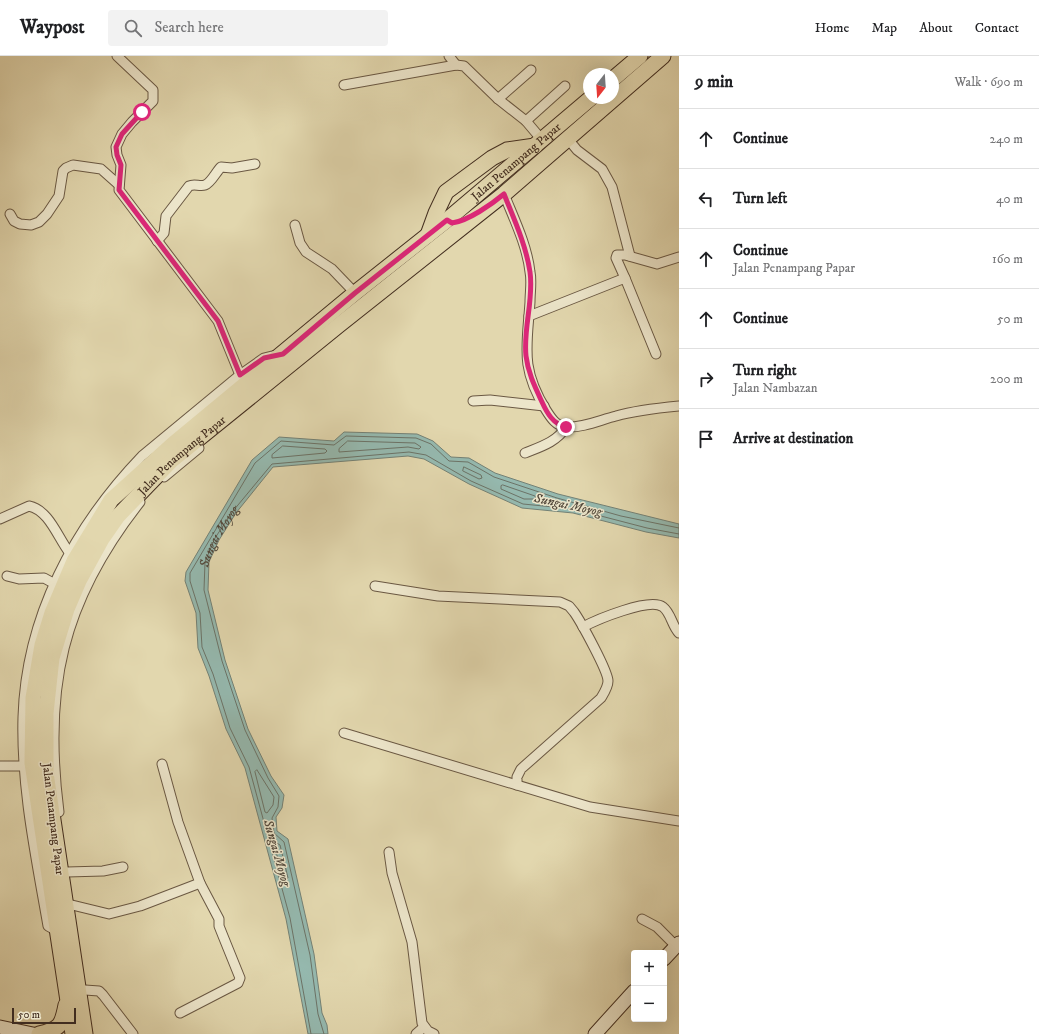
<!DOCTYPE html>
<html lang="en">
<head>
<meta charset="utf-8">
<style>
	:root { --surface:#fff; --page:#f2f2f2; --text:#202124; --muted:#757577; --line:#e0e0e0 }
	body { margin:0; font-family:"IM FELL DW Pica",serif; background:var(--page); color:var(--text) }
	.controls { position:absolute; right:12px; bottom:12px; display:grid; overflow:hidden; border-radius:4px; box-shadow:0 4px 16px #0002 }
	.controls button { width:36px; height:36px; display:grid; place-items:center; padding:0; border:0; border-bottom:1px solid var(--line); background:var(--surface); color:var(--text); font:20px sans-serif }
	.compass { position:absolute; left:583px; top:12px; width:36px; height:36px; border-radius:50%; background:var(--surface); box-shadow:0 4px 16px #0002; rotate:197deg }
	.scale { position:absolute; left:12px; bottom:10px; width:64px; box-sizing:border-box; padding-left:4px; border:2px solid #422d1f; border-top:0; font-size:11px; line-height:14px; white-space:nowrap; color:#422d1f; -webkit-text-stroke:3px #ece5ca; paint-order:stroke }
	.stop { position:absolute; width:12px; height:12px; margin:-9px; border:3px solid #db2777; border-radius:50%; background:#fff }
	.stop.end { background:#db2777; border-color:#fff; box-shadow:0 1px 4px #0008 }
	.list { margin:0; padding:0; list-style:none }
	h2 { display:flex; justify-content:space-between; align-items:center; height:52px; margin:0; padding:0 16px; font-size:17px }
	h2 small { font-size:13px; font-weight:400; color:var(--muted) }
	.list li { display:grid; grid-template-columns:26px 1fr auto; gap:12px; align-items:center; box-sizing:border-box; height:60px; padding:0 16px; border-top:1px solid var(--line) }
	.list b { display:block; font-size:15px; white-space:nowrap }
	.list p { margin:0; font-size:13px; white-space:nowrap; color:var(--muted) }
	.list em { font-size:13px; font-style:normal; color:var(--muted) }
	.icon { flex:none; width:22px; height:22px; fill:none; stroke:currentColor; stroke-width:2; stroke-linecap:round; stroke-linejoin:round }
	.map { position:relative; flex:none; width:679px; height:978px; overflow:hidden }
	header { display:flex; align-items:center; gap:24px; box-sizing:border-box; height:56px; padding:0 20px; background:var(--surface); border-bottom:1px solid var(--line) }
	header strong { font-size:19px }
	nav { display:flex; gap:22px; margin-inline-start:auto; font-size:14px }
	.search { width:280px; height:36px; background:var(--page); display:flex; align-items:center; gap:10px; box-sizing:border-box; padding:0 14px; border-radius:4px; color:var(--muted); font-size:15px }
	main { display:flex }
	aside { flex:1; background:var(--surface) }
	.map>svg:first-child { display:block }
	.water { fill:#95b9af; stroke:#748175 }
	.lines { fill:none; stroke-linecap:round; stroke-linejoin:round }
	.shore { stroke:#6c7367; stroke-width:1 }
	.street-casing { stroke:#6a5843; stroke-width:11 }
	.secondary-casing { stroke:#422d1f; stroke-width:15 }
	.primary-casing { stroke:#422d1f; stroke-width:17 }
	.street { stroke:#ece5ca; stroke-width:9 }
	.secondary { stroke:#ece5ca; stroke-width:13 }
	.primary { stroke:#e2d7ae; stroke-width:15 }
	.route { stroke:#db2777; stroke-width:5 }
	.labels { text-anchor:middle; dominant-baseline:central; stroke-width:3; stroke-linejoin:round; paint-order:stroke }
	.street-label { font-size:12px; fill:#422d1f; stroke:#ece5ca }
	.water-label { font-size:13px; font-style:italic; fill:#53493c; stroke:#ece5ca }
</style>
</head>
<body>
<header>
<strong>Waypost</strong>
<div class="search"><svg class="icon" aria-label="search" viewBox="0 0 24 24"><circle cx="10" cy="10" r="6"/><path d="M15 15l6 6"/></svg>Search here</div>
<nav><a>Home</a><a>Map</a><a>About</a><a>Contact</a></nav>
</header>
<main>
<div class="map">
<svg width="679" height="978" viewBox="0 0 679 978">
	<rect width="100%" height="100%" fill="#e2d7ae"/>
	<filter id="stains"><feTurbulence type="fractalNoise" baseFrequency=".005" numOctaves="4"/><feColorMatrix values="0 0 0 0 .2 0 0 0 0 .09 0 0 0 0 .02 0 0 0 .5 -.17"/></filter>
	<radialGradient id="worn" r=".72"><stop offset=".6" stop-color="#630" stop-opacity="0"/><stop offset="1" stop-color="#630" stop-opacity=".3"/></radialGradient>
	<path class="water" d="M344,376L417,378L433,385L451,401L469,402L495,417L558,438L679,468V482L646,476L573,457L522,452L469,428L424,403L408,400L273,411L236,457L219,484L209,506L208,534L225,604L248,673L271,720L284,739L282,752L276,761L277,775L288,783L314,898L322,957L327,969L328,978H308L286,863L245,712L226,673L209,620L198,592L196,557L185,525L186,516L252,404L279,381L334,385Z"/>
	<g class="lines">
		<g class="shore">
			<path d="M348,385L415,387L421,391L419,393L408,391L339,396V393Z"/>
			<path d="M283,390L325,393L327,395L325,397L272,402V399Z"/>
			<path d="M464,411L481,419L482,422L479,423L463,415Z"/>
			<path d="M503,429L535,440L536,443H524L501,433V430Z"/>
			<path d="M257,714L274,741L273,749L267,757L265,756L255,716Z"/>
			<path d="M275,786L280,789L288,822L286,824L284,823L274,789Z"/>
			<path d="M311,978L290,862L249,711L230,672L213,618L202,591L200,557L190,525V517L255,407L281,385L334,389L346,380L416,382L431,388L449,405L468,406L494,421L557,442L621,460L679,472"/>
			<path id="s1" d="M324,978L318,958L310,899L284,786L274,777L272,762L278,751L279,740L268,722L245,674L222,605L204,534L205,506L215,482L233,455L272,408L409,396L426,399L471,425L523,448L574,453L647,472L679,478"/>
		</g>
		<g class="street-casing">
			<g id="street">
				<path d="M117,0L153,34V45L132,66L122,78L116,91L117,99L121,109L119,134L218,265L240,319"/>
				<path d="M449,0L456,9"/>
				<path d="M344,29L456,9L464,10L498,43L526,65L542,84"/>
				<path d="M498,43L531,14"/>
				<path d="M526,65L565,30"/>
				<path d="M568,83L577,94L602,113L612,131L630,200"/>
				<path d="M504,138C514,163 527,189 530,216C532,225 530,236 530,246C527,291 520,312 546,354C551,362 556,370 566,371C583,372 600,364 616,360C637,354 658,352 679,350"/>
				<path d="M10,158L14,165L20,168L31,169L39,166L47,158L59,140L63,115L66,112L73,109L101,113L119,129"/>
				<path d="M295,169L300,187L306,196L332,213L355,237"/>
				<path d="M157,185L164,177L166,160L189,130C195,127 199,131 205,129C211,127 216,116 221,111L232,112L255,108"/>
				<path d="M625,222L616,202L617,199H625L657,208L679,201"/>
				<path d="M529,260L625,222L656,298"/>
				<path d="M473,345L490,344L544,350"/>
				<path d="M525,397C540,391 557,386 566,371"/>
				<path d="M164,421L199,392"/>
				<path d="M0,463L29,450C49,454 58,482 69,496"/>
				<path d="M7,520L19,523L44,522L55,528"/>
				<path d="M375,530L438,540L560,546L569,550L574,556C581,566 608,615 608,625C608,631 604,637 601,642L521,713L517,721V729"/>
				<path d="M583,571C596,564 650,541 663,551C671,557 672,570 679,577"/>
				<path d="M344,677L590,751L679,765"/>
				<path d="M162,708L178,766L200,827"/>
				<path d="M0,710H25"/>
				<path d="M59,756C43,632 62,545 140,446"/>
				<path d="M389,796L392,817L412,886L422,967L428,975L434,978"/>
				<path d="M67,816L103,815L123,811"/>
				<path d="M72,849L109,858L140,850L200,827L219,863V870L223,880L240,922L238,927L180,957"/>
				<path d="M642,863L657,871L676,890"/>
				<path d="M57,875L48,870C36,801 21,731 23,661C26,561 74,471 142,400L240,319L264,302L276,299"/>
				<path d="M85,934L99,935L103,939L133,978"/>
				<path d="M416,978L424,971"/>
			</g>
		</g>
		<g class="secondary-casing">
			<g id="secondary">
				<path d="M664,903L679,887"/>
				<path d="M0,971L33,978"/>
				<path d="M595,978L634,935"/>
			</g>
		</g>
		<g class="primary-casing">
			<g id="primary">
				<path d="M613,23L640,0"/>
				<path d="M428,179L436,157L446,136L492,102L507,94L535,90"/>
				<path d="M39,978C60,973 62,970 66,949"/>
				<path id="s2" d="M73,978L32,707L33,642L42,589L52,557L74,505L111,444L173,388L355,237L447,164L591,42"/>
				<path id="s3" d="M85,978L46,717V657L52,602L67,553L79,525L102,483L118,460L171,405L339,269L504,138L663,0"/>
			</g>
		</g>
		<use href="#street" class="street"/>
		<use href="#secondary" class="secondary"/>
		<use href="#primary" class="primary"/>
	</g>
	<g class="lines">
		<path class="route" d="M142,56L122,78L116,91L117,99L121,109L119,134L218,265L240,319L264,302L283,298L355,237L447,164L452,167C468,165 492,148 504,138C514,163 526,189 530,216C534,244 523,272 526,300C528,317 535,331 542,346C547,357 553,368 566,371"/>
	</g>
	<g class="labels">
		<g class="street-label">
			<text stroke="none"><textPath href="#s2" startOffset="1082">Jalan Penampang Papar</textPath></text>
			<text stroke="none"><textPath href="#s3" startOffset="625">Jalan Penampang Papar</textPath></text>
			<text transform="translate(53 763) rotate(83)">Jalan Penampang Papar</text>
		</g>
		<g class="water-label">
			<text transform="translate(568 449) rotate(12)">Sungai Moyog</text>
			<text stroke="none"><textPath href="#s1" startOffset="526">Sungai Moyog</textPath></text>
			<text transform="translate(277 797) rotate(74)">Sungai Moyog</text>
		</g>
	</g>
	<rect width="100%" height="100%" filter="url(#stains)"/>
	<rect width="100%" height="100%" fill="url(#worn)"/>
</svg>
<div class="controls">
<button>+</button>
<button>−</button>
</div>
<svg class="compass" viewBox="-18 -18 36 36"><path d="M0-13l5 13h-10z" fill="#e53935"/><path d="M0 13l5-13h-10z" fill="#757577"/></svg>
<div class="scale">50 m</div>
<div class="stop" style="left:142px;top:56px"></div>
<div class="stop end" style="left:566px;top:371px"></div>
</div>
<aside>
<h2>9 min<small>Walk · 690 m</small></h2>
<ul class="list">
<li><svg class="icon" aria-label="ahead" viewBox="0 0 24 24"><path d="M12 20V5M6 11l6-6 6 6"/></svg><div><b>Continue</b></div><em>240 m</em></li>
<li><svg class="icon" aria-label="left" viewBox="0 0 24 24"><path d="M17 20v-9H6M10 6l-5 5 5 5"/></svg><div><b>Turn left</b></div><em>40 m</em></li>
<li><svg class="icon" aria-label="ahead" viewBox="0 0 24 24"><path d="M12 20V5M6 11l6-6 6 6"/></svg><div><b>Continue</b><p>Jalan Penampang Papar</p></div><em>160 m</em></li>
<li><svg class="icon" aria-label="ahead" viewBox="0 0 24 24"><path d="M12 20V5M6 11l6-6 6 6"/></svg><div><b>Continue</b></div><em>50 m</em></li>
<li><svg class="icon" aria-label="right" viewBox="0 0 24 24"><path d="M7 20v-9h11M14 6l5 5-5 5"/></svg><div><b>Turn right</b><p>Jalan Nambazan</p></div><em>200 m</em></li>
<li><svg class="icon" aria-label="arrive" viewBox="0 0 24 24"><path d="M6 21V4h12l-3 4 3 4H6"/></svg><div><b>Arrive at destination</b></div></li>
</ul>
</aside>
</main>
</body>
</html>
